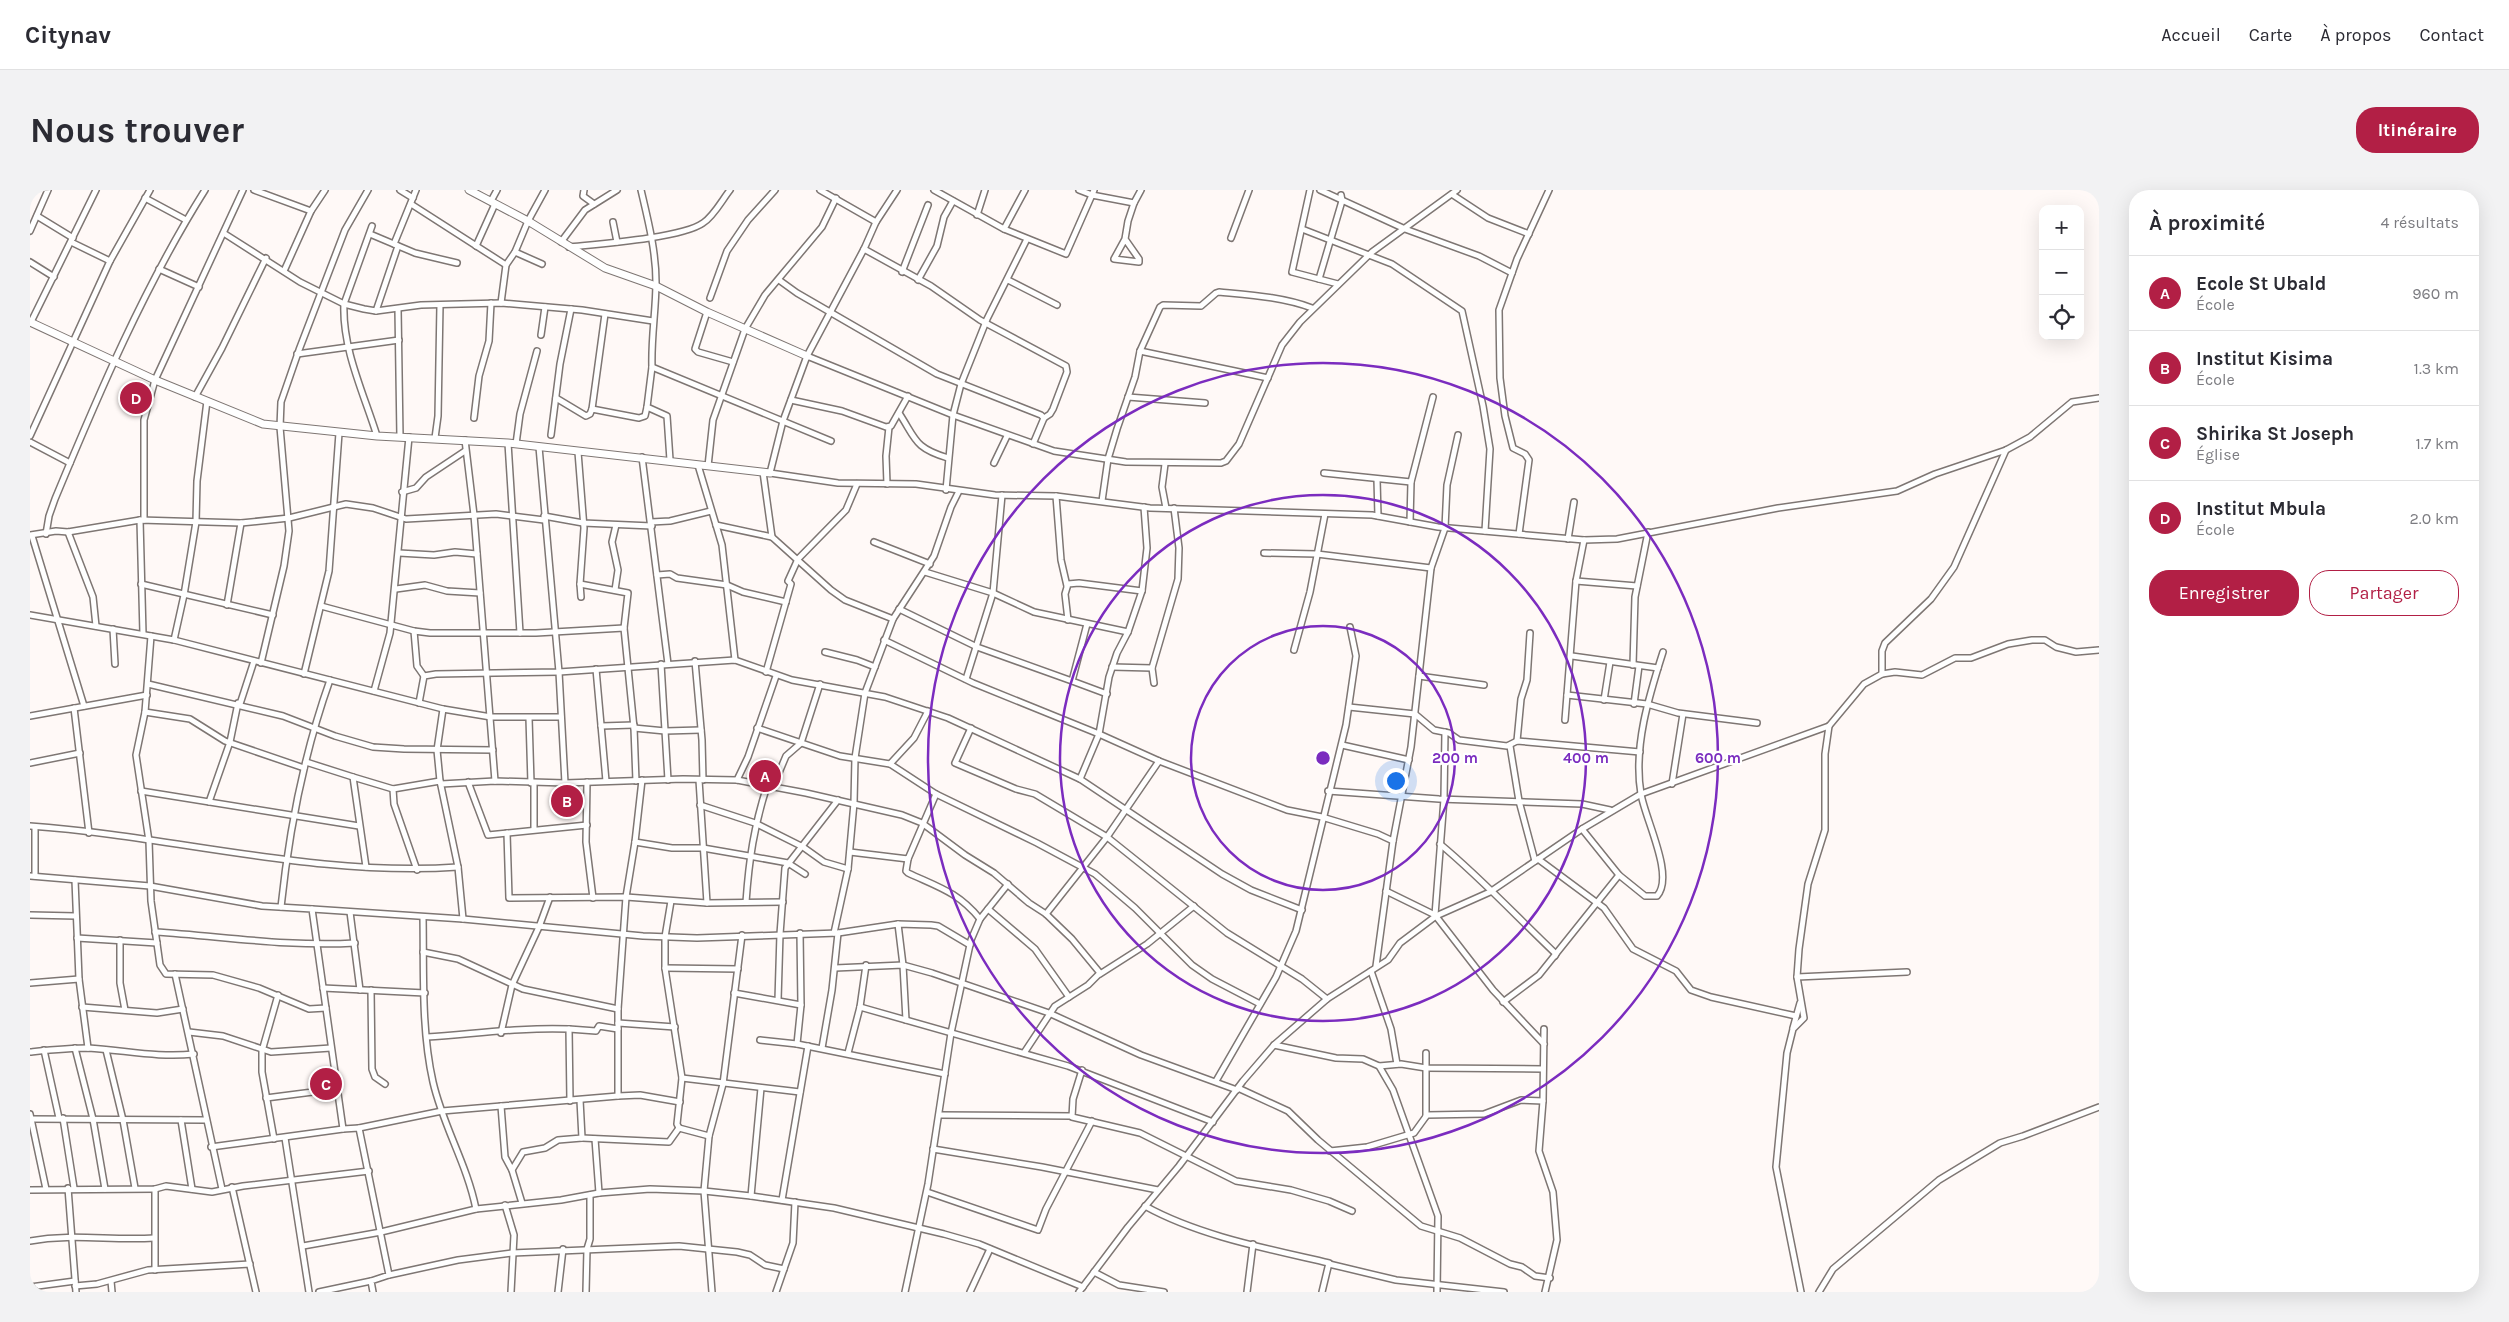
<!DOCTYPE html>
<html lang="fr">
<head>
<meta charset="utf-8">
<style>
	:root { --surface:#fff; --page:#f2f2f3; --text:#2b2b33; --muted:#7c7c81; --line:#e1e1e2; --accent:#b21f45 }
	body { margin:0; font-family:Karla,sans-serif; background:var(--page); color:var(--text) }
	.controls { position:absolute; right:15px; top:15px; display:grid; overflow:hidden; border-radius:10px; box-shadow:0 5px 20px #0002 }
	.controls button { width:45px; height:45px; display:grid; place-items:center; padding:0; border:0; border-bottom:1px solid var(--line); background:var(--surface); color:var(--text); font:25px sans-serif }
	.you { position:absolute; left:1365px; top:590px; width:18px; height:18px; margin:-12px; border:4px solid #fff; border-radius:50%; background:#1a73e8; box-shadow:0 0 0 8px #1a73e833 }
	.badge { display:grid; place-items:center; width:32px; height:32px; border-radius:50%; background:var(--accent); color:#fff; font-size:16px; font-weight:700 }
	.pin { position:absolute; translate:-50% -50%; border:2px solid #fff; box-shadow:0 1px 5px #0006 }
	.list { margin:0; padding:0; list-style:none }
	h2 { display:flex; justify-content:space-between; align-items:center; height:65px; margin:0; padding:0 20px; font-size:21px }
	h2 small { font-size:16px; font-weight:400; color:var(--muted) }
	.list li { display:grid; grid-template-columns:32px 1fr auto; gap:15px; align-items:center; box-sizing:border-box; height:75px; padding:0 20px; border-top:1px solid var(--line) }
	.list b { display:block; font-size:19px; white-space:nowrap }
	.list p { margin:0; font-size:16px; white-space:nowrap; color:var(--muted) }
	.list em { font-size:16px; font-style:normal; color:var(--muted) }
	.actions { display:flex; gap:10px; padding:15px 20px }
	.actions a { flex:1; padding:11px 0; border:1px solid var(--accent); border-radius:20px; text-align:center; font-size:18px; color:var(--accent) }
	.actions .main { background:var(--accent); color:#fff }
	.icon { flex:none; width:28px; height:28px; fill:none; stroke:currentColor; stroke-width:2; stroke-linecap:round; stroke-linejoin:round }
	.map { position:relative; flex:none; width:2069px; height:1102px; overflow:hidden; border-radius:20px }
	header { display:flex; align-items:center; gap:30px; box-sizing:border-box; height:70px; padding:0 25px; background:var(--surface); border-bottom:1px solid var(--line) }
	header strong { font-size:24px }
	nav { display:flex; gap:28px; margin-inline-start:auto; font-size:18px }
	.intro { display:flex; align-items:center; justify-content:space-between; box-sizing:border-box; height:120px; padding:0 30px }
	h1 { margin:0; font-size:35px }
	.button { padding:12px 22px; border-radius:20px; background:var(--accent); color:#fff; font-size:18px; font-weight:700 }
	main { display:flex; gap:30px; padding:0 30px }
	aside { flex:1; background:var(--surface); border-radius:20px; box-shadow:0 5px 20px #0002 }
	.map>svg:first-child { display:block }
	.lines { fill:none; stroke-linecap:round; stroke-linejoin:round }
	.street-casing { stroke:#7e7673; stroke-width:8 }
	.secondary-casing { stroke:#7e7673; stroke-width:9 }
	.street { stroke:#fff; stroke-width:5 }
	.secondary { stroke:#fff; stroke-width:7 }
	.ring { fill:none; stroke:#7b2cbf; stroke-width:2.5 }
	.centre { fill:#7b2cbf; stroke:#fff; stroke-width:2.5 }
	.ring-label { font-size:15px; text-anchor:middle; font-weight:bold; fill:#7b2cbf; stroke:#fff; stroke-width:4.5; stroke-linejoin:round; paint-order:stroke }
</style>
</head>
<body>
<header>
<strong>Citynav</strong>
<nav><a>Accueil</a><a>Carte</a><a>À propos</a><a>Contact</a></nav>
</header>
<div class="intro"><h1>Nous trouver</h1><a class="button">Itinéraire</a></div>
<main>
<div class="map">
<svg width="2069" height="1102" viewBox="0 0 2069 1102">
	<rect width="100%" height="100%" fill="#fff9f7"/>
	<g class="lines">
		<g class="street-casing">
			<g id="street">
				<path d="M224,0L281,21"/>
				<path d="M370,0L383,8"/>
				<path d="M554,0L553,6L564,14"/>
				<path d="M611,0C618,30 626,61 626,92C626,120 621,148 622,177L801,251"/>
				<path d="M790,0L846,32"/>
				<path d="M867,0L846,32L834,59L777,166L753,231L740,283L808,293L886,294L965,305L1026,306L1120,318L1342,325L1408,337L1554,350L1587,349L1748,318L1867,301L1905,284L1976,260L2000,247L2042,212L2069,208"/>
				<path d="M904,0L974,39L1036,64L1062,5L1104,13L1111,0"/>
				<path d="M1049,0L1062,5L1064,0"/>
				<path d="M1280,0L1262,82L1308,94"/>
				<path d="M1290,0L1375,39L1449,66L1482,83"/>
				<path d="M1423,5L1458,28L1499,44"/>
				<path d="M115,8L156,30"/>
				<path d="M461,11L467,0"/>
				<path d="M381,14L476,75"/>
				<path d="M947,25L955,0"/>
				<path d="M7,26L43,48"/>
				<path d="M583,32L587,52"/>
				<path d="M342,36L314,114C312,159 334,204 347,246"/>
				<path d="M974,39L995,0"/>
				<path d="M1272,39L1362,74L1432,121L1453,216L1460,259L1455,341"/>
				<path d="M0,41L18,0"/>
				<path d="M195,44L270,92L314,114L334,119L346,121L391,115L471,113L552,120L623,131"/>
				<path d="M340,44L385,63L427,73"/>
				<path d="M1201,48L1219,0"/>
				<path d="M1095,49L1109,69V72L1084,69L1095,49L1098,31L1104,13"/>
				<path d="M41,52L80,71"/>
				<path d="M531,52L555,20L587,0"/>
				<path d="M364,54L386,0"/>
				<path d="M446,56L465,14"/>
				<path d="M539,57C568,54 652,48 673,33C684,26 692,10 700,0"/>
				<path d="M834,59L901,96L950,130L1036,176L1037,182L1023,219L1020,224L1014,228"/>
				<path d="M485,62L512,74"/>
				<path d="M0,72L24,87"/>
				<path d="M129,79L169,97"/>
				<path d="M254,81L281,21L295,0"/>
				<path d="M872,82L898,15"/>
				<path d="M1289,89L1312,11L1311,5"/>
				<path d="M749,90L767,103L907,184L1011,225L1014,228L1003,254"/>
				<path d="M888,90L907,56L914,27L923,11"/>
				<path d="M978,90L1027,115"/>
				<path d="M680,108L697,61L718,30L745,0"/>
				<path d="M471,113L476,75L485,62L498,31L515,0"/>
				<path d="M368,119L370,247"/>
				<path d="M346,121L368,56"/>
				<path d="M677,122L665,159L668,162L703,172"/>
				<path d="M1,132L66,0"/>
				<path d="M511,145L515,117"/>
				<path d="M1110,161L1238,188"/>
				<path d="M267,164L369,150"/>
				<path d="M777,166L923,225L1024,261L1096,272L1191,273L1196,271L1209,254L1252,155L1270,132L1342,62L1427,0"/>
				<path d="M622,177L617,217L637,226L640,270"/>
				<path d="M165,207L192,158L236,68"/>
				<path d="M1098,207L1175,213"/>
				<path d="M526,208L556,226L560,224L562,219L609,228L615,226L617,217"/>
				<path d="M761,210L812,221L856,237L861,236L878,206"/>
				<path d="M562,219L575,124"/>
				<path d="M869,223C886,249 884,258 918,268"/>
				<path d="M444,228L449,186L459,151L461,113"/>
				<path d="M521,245L530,174L541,119"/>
				<path d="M0,246L80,71L120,0"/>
				<path d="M405,248L408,226L410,115"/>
				<path d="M435,250L444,325L465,591"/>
				<path d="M0,252L40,273"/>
				<path d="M478,253L490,443"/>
				<path d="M486,254L490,224L507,161"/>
				<path d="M509,257L529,482L535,593"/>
				<path d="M548,262L554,338L550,394L551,407"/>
				<path d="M612,267L638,474"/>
				<path d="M964,273L977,246"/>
				<path d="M1135,274L1132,297L1136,318"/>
				<path d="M668,275L692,355L705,470"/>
				<path d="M678,276L683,230L715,139L735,105L792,37L806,8"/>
				<path d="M733,282L742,347L801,400L815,410L863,429"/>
				<path d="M1294,283L1381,292"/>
				<path d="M1347,289L1348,326"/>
				<path d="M857,294L856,266L859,237"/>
				<path d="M916,300L923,225L931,194L957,129L997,49"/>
				<path d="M372,302L386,298L396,287L435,261"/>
				<path d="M1026,306L1031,370L1037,396"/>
				<path d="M1072,311L1078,269L1087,239L1105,187L1110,161L1130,117L1133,115L1171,116L1186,103L1189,102C1220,105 1253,107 1282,118"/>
				<path d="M514,326L553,333L622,336"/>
				<path d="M110,330L113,444"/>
				<path d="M114,330V230L125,190L213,0"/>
				<path d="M621,332L640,331L681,321"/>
				<path d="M1380,332L1381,292L1403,207"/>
				<path d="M686,335L742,347"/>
				<path d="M38,342L63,407L66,436"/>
				<path d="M16,344L19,326L25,309C69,203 114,97 175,0"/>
				<path d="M1489,344L1499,270L1495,264L1483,258L1475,226L1470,188L1469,120L1487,69L1519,0"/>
				<path d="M0,345L26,341L38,342L110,330L211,333L259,328L316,314L343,318L376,329L466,324L514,330"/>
				<path d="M2,346L54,516"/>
				<path d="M1538,349L1544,312"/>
				<path d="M844,352L900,374"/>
				<path d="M369,363L404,365L425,362L447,364"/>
				<path d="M1234,363L1287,364L1401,378"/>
				<path d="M895,382L963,403L1004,422L1098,442"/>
				<path d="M627,385L640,384L647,388L697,395L713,402L756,412"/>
				<path d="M1546,391L1607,396"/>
				<path d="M111,394L243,425"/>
				<path d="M550,394L598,403L594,438"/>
				<path d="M366,399L395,395L417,401L450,403"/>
				<path d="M585,400L588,380L582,352L586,335"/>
				<path d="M197,415L211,333"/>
				<path d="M291,416L384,441L400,443H506L594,438L604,538L606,591"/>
				<path d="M869,419L947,457L1042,491"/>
				<path d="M0,425L144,450L413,519L461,527H531"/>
				<path d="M1038,430L1035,404L1038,394L1049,393L1112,401"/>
				<path d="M1057,434L1042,491L1077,504"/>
				<path d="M83,439L85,474"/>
				<path d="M384,441L387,476L394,486"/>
				<path d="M121,446L115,522L106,565L119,651L121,711L130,775L136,784L183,785L229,798L279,819L296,818"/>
				<path d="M144,450L154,405L166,332L167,291L177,211"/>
				<path d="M854,450L943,493L1069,544L1129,571L1257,620L1292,627L1348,644L1363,651"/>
				<path d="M1264,460L1280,402L1295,324"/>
				<path d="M795,462L827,470L845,477"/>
				<path d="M1542,466L1628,478"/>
				<path d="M665,471L672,550L673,590"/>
				<path d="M231,473L254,376L259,341L250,237L251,212L269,160L315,40L338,0"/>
				<path d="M631,474L638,590"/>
				<path d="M1603,475L1605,407L1618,342"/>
				<path d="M1082,477L1122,478"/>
				<path d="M566,479L576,591"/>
				<path d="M736,482L761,394L758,391L768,369L816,320L827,294"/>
				<path d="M274,484L299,381L309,243"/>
				<path d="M1852,484V461L1855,453L1901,409L1924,377L1976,260"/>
				<path d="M1389,486L1454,495"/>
				<path d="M936,489L963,403L972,305"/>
				<path d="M1124,493L1122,478L1148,389L1149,358L1144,318"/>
				<path d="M118,494L253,526L305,546L343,557L374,559L463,560"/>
				<path d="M344,501L360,443L379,247"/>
				<path d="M1537,505L1617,514L1648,523L1727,533"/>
				<path d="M1574,510L1580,472"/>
				<path d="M389,513L394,486L406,484L529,482L705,470L762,490L855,507L918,528L1050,589L1192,684L1221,700L1272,720"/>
				<path d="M210,514L224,471"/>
				<path d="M1604,514L1609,476"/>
				<path d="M1319,517L1385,524L1404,540L1419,543L1429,550L1477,556L1487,551L1610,562"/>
				<path d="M44,518L59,643"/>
				<path d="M413,519L407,560L410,591L428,677L433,729"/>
				<path d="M115,522L160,529L195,551L274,578"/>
				<path d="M0,526L117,505"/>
				<path d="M499,528L501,593"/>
				<path d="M1535,530L1546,391L1554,350"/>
				<path d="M571,536L604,535"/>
				<path d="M604,538L635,541L671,540"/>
				<path d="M727,538L810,566L860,574L884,548L898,521"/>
				<path d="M941,538L925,573L986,599L1005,604L1077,647L1197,743L1272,789L1297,809"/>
				<path d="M1487,551L1491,509L1497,490L1500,443"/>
				<path d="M1312,555L1379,570"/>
				<path d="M1480,556L1489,611L1505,671"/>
				<path d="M276,572L323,587L336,677"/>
				<path d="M0,573L50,563"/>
				<path d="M860,574L906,604L1007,653L1065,684L1105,718L1162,775L1182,789L1230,814"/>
				<path d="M323,587L363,599"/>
				<path d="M1050,589L1069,544L1079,487L1087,463L1098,442L1112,401L1117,358L1114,317"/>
				<path d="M669,590L677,713"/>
				<path d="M707,590L718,567L746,486"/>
				<path d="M438,592L458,645L557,635"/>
				<path d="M557,592L556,652L563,708"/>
				<path d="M504,593V639"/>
				<path d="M411,594L465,591L535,593L653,589L707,590L776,603L872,625L892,633L935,665L964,683L999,713L1016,724L1042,749L1070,783L1058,795L1025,816L994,863"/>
				<path d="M1642,594L1653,524"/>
				<path d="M743,597L756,566L771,553L790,494"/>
				<path d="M111,601L329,636"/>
				<path d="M1298,601L1409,609L1552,614L1580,620"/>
				<path d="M179,612L200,552L208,513"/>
				<path d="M670,615L725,633L773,657L794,672L818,679"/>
				<path d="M0,636C143,646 284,687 428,677"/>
				<path d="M5,637V686"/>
				<path d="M1552,639L1589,685L1615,706H1627C1645,686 1615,629 1611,604C1603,557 1619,506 1633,462"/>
				<path d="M477,643L479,708L596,707L677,713L753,712"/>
				<path d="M605,652L642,658H673L719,666L758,673L775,684"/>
				<path d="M1410,654C1451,688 1487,727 1526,764L1525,766"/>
				<path d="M820,662L878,669L906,604"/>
				<path d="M1508,669L1574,718L1603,759L1646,781L1661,800L1681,807L1766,826"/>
				<path d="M387,680L364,614L363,599L410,591"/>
				<path d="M0,686L120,696L232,716L282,719L313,939L329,938L359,1085L341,1091L343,1102"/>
				<path d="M45,690L49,789L58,858"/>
				<path d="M1356,701L1405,725L1463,800L1514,854"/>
				<path d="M641,711L635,747V778L652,888L647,934L649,938"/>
				<path d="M716,712C719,670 724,636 737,596"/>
				<path d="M251,717C259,641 274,563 300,490"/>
				<path d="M282,719L433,729L613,746L667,748L808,743L868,734L901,735L908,736L940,755"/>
				<path d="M958,719L1005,759L1039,807"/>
				<path d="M320,722L330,800"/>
				<path d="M1016,724L1077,647L1129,571"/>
				<path d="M0,725L46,726"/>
				<path d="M1405,725L1414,609L1415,542"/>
				<path d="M950,729L978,694"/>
				<path d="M868,734L873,775L876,830"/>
				<path d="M125,742C191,746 258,757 325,753"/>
				<path d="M770,743L771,815L767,854L915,884"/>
				<path d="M804,743L818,679L824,613L825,568L835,503L863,429L904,366L921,317L929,301"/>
				<path d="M47,748L127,753"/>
				<path d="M90,750V793L95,820"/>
				<path d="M393,762L428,769L493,799L588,819"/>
				<path d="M1346,776L1363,651L1381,557L1401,378L1415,338L1417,295L1428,245"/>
				<path d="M635,778L708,779"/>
				<path d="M805,778L873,775L902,783L1019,823L1111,865L1207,900"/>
				<path d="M1341,781L1361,839L1367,874"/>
				<path d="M145,784L192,999"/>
				<path d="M1070,784L1117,754L1164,716"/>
				<path d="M1767,787L1877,782"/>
				<path d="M0,793L49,789"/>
				<path d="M293,798L395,803"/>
				<path d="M341,800L342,879L345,887L355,894"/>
				<path d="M704,803L771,815"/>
				<path d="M748,810L750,744L755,678L808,610"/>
				<path d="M1473,812L1509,785L1589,685"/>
				<path d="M52,817L127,823L153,819"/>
				<path d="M830,817L1038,876L1183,932"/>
				<path d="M588,833L645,837"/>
				<path d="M1763,838L1770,813"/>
				<path d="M539,839L566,841L569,836L588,839"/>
				<path d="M1514,839L1513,911L1509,961L1523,1002L1527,1050L1515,1102"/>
				<path d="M159,842L193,846L241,862L301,858"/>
				<path d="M471,843L482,795L509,737L520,707"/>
				<path d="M397,847C444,844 493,837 539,839L540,911"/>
				<path d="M730,850L767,854"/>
				<path d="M1244,855L1306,868L1333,869L1349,876L1363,900L1408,1026L1407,1102"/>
				<path d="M45,858L63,929L75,999"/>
				<path d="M792,858L802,800L808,743"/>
				<path d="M14,860L29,928"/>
				<path d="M76,860L93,930L105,998"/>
				<path d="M0,862C20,860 39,858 58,858C94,860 128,868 164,864"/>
				<path d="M818,863L830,817L836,775"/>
				<path d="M1396,863V926"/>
				<path d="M1349,876L1371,874L1396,878L1513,879"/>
				<path d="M1052,880L1043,909L1042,927L1110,943L1206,991L1261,1000L1299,1011L1322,1021"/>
				<path d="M652,888L770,902"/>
				<path d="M1186,891L1246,787L1266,741L1316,535L1326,466L1320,437"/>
				<path d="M1208,898L1258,921L1288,950L1391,1036L1430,1048L1480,1074L1492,1077L1505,1086L1520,1088"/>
				<path d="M588,906V819L596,707L605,652L612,590"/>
				<path d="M236,908L306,899"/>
				<path d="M471,916L475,967L482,980"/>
				<path d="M0,924L16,999"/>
				<path d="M909,925L1041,926"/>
				<path d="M33,928L44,998"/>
				<path d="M0,929L175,930"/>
				<path d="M151,930L162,999"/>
				<path d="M329,938L412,921L588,906L610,905L650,912"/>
				<path d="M649,938L679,946"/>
				<path d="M255,948L279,1102"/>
				<path d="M552,948L639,952L649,938"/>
				<path d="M244,949L232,882V861L248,805"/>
				<path d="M565,949L569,1003"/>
				<path d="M181,957L313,939"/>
				<path d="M903,959L1012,977L1128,1000"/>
				<path d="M1300,961L1337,957L1384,943L1397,925L1454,924L1491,910L1513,911"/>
				<path d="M202,997L226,1102"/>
				<path d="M38,998L46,1102"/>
				<path d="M0,1000L125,999L136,996L182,1002L213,996L339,981"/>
				<path d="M897,1002L1008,1040L1016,1019L1062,931"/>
				<path d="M721,1006L731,898"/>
				<path d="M752,1010L778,856"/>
				<path d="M492,1013L482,980L493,962L515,958L528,950L552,948L550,910"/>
				<path d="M475,1015L484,1045L481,1102"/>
				<path d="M1115,1016C1169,1046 1239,1059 1299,1073L1292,1102"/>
				<path d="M446,1019L531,1010L569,1003L620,999L674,1001L721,1006L804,1018L914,1044L949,1054L1053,1097"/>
				<path d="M0,1051C42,1043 82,1051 124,1048"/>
				<path d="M273,1056L351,1042L446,1019C437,974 413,936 403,892C391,839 394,781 393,727"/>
				<path d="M1299,1074L1366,1090L1474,1102"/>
				<path d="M125,1080V999"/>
				<path d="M1064,1082L1089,1095L1134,1102"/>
				<path d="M359,1085L428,1070L482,1063L649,1056L707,1062L720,1065L735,1075L754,1079"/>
				<path d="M81,1091L82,1102"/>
				<path d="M45,1096L67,1094L118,1080L220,1074"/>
				<path d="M0,1097L45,1091"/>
				<path d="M0,1101V1102"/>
				<path d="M289,1102L341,1091"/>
				<path d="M528,1102L533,1059"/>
				<path d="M556,1102L557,1059L560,1049V1005"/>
				<path d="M682,1102L674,1001L679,946L693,894L712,745"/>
				<path d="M746,1102L763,1053L765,1012"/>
				<path d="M875,1102L898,994L921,843L941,750L950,729C928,702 908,697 878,683L876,681L878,669"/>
				<path d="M940,1102L960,1059"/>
				<path d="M1049,1102L1098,1037L1149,976L1213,891L1244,855L1297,809L1358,770L1370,753L1406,726L1460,702L1552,639L1611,604L1799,536L1834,494L1852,484L1865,482L1892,485L1925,468H1941L1978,454L2002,450H2015L2026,457L2046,462L2069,460"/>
				<path d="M1217,1102L1223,1054"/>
				<path d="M1771,1102L1746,977L1757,863L1763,839L1774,828L1767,787L1769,759L1778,694L1795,640V564L1799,536"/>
				<path d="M1789,1102L1803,1079L1909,990L1970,953L1993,946L2069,917"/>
			</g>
		</g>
		<g class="secondary-casing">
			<g id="secondary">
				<path d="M439,0L498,31L575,78L626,96L677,122L777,166"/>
				<path d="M0,132L125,190L233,234L347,246L478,253L740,283"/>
			</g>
		</g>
		<use href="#street" class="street"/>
		<use href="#secondary" class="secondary"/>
	</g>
	<g class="ring">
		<circle cx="1293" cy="568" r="132"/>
		<circle cx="1293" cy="568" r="263"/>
		<circle cx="1293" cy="568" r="395"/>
	</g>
	<circle cx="1293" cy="568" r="8" class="centre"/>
	<g class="ring-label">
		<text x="1425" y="573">200 m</text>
		<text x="1556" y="573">400 m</text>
		<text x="1688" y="573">600 m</text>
	</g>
</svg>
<div class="controls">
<button>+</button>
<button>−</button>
<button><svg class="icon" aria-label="locate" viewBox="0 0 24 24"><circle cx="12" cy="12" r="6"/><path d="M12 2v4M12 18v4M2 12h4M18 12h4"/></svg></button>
</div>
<div class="you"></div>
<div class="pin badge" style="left:735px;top:586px">A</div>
<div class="pin badge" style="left:537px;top:611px">B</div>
<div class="pin badge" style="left:296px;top:894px">C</div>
<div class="pin badge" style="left:106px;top:208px">D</div>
</div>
<aside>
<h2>À proximité<small>4 résultats</small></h2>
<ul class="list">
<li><span class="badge">A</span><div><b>Ecole St Ubald</b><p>École</p></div><em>960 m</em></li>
<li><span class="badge">B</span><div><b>Institut Kisima</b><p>École</p></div><em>1.3 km</em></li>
<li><span class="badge">C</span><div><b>Shirika St Joseph</b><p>Église</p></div><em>1.7 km</em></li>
<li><span class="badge">D</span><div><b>Institut Mbula</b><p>École</p></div><em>2.0 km</em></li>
</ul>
<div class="actions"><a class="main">Enregistrer</a><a>Partager</a></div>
</aside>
</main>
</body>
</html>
